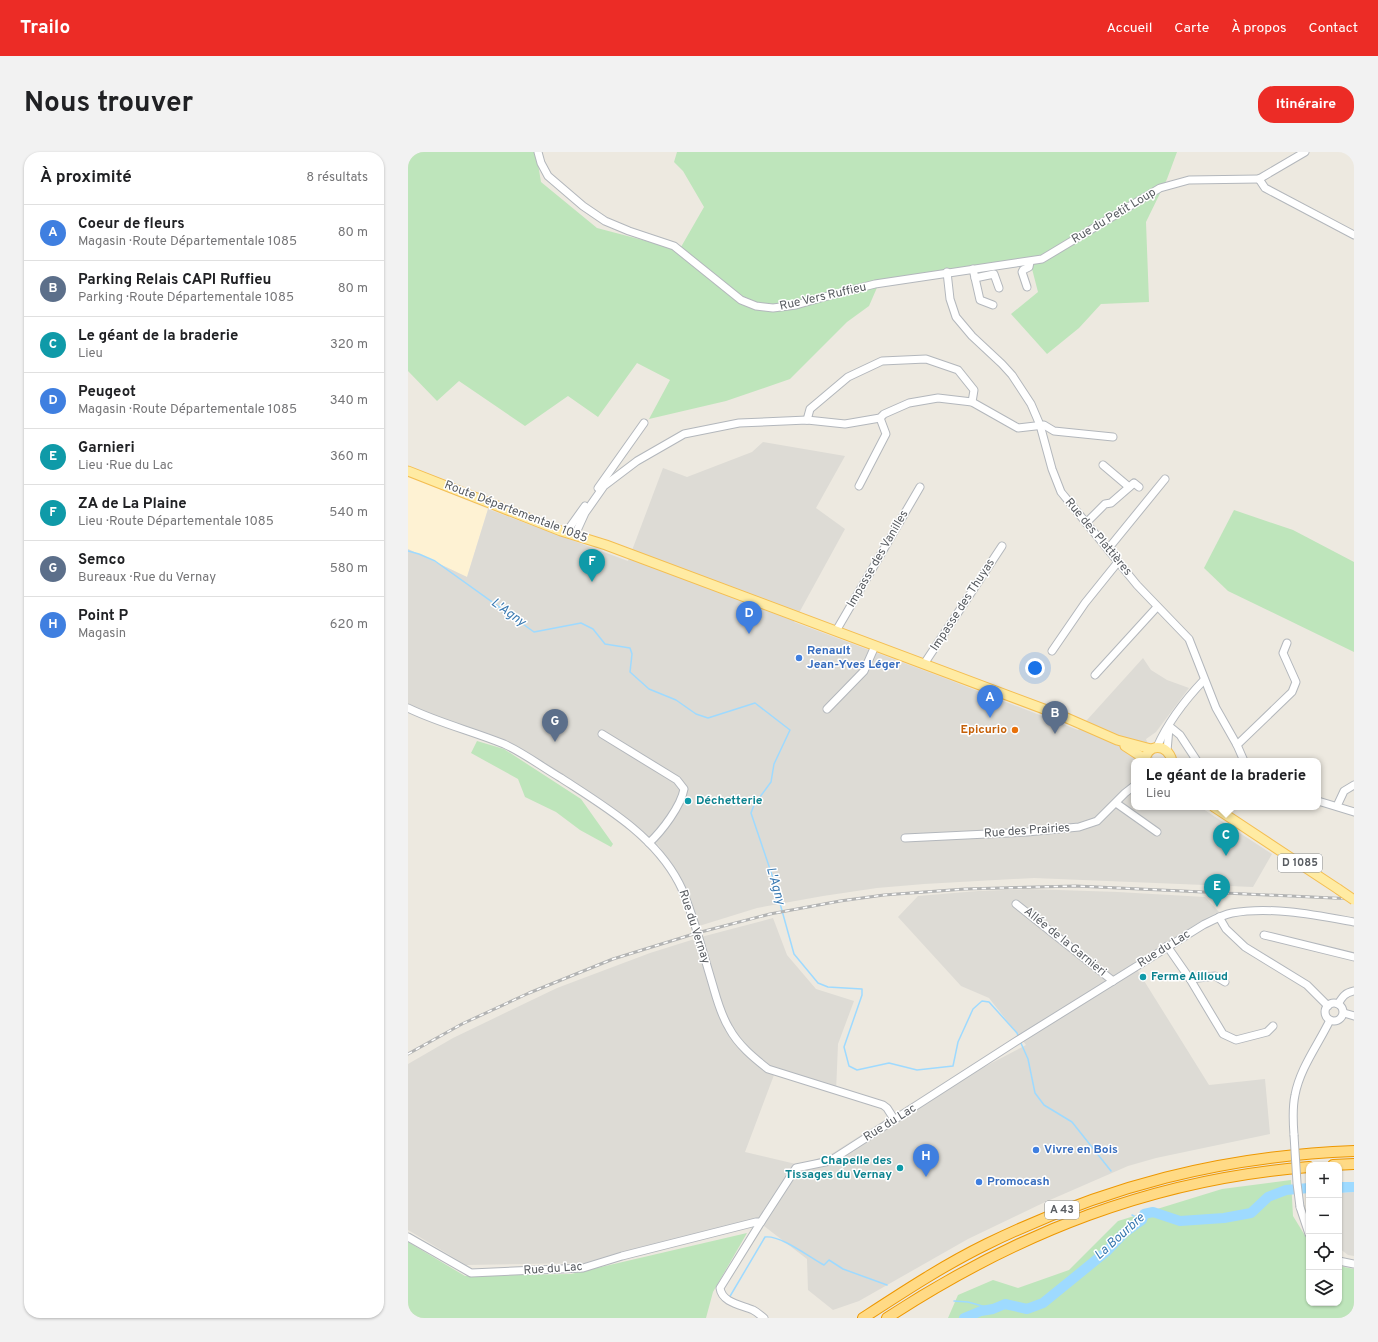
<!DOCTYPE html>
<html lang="fr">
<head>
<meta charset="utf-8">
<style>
	:root { --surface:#fff; --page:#f2f2f2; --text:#202124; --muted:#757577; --line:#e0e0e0; --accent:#ec2c26 }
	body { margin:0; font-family:Overpass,sans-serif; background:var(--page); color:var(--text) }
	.controls { position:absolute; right:12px; bottom:12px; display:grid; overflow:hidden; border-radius:8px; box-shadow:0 1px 3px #0004 }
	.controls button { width:36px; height:36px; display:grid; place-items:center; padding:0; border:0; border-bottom:1px solid var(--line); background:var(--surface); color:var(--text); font:20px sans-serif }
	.you { position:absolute; left:627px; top:516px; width:14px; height:14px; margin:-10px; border:3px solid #fff; border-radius:50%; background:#1a73e8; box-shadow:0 0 0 6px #1a73e833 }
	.badge { display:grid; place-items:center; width:26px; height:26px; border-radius:50%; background:var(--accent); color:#fff; font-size:13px; font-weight:700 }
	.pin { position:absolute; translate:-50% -33px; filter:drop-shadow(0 1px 2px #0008) }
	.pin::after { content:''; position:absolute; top:21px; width:14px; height:12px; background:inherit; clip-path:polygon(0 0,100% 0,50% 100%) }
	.popup { position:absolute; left:723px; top:606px; width:190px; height:52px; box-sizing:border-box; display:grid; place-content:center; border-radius:8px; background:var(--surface); filter:drop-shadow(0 1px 3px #0005); font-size:13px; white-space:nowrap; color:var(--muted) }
	.popup b { font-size:15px; color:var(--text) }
	.popup::after { content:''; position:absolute; left:50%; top:100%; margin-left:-8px; border:8px solid transparent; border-top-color:var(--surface) }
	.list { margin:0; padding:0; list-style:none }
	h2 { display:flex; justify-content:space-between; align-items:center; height:52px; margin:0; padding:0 16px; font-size:17px }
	h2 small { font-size:13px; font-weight:400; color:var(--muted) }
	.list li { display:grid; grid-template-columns:26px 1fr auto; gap:12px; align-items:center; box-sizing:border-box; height:56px; padding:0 16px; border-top:1px solid var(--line) }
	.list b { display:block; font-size:15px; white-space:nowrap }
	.list p { margin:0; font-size:13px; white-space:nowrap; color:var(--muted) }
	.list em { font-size:13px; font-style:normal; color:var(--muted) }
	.icon { flex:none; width:22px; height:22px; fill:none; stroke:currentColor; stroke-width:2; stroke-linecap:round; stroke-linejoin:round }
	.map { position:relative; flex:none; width:946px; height:1166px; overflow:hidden; border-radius:16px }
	header { display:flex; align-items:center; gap:24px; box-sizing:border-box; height:56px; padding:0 20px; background:var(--accent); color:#fff }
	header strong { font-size:19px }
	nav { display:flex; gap:22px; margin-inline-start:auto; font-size:14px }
	.intro { display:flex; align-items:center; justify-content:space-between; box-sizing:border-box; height:96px; padding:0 24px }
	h1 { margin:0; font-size:28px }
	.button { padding:10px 18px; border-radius:16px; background:var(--accent); color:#fff; font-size:14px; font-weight:700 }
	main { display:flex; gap:24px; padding:0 24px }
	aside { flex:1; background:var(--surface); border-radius:16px; box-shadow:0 1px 3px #0004 }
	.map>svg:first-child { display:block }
	.commercial { fill:#fef2d3 }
	.industrial { fill:#dddbd5 }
	.green { fill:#bee5bb }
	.water { fill:#9edaff }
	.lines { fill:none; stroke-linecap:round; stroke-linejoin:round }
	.stream { stroke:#9edaff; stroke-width:1.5 }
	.river { stroke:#9edaff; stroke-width:10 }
	.minor-casing { stroke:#b3b7bc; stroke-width:9 }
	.major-casing { stroke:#f4be52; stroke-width:11 }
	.highway-casing { stroke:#ed9700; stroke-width:12 }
	.minor { stroke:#fff; stroke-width:7 }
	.major { stroke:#ffeba3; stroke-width:9 }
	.highway { stroke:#ffda85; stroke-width:10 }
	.rail-casing { stroke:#b2b3b3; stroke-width:3 }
	.rail { stroke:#fff; stroke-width:1.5; stroke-dasharray:4.5; stroke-linecap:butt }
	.minor-bridge-casing { stroke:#b3b7bc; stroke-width:9; stroke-linecap:butt }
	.major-bridge-casing { stroke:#f4be52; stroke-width:11; stroke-linecap:butt }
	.minor-bridge { stroke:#fff; stroke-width:7 }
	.major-bridge { stroke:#ffeba3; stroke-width:9 }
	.shop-dot { fill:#3f7fe0; stroke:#fff; stroke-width:1.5 }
	.food-dot { fill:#e8710a; stroke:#fff; stroke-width:1.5 }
	.culture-dot { fill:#0f9aa8; stroke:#fff; stroke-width:1.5 }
	.labels { text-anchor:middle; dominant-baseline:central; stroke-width:3; stroke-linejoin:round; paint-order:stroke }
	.shield { fill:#fff; stroke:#8b8e91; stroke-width:1 }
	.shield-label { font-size:11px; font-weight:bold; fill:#595d62 }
	.street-label { font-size:12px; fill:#595d62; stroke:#fff }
	.shop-label { font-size:12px; font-weight:bold; fill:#366cbe; stroke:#fff; text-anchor:start }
	.food-label { font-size:12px; font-weight:bold; fill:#c56008; stroke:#fff; text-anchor:end }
	.culture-label { font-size:12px; font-weight:bold; fill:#0d838f; stroke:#fff; text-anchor:start }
	.water-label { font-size:13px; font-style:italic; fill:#3a7ab2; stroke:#fff }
</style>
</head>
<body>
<header>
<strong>Trailo</strong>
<nav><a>Accueil</a><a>Carte</a><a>À propos</a><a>Contact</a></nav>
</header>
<div class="intro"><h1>Nous trouver</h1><a class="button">Itinéraire</a></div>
<main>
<aside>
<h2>À proximité<small>8 résultats</small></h2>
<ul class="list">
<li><span class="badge" style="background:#3f7fe0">A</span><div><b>Coeur de fleurs</b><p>Magasin · Route Départementale 1085</p></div><em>80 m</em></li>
<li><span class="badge" style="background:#5c6f8a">B</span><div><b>Parking Relais CAPI Ruffieu</b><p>Parking · Route Départementale 1085</p></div><em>80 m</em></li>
<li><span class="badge" style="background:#0f9aa8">C</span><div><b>Le géant de la braderie</b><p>Lieu</p></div><em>320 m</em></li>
<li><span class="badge" style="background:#3f7fe0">D</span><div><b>Peugeot</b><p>Magasin · Route Départementale 1085</p></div><em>340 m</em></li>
<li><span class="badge" style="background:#0f9aa8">E</span><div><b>Garnieri</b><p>Lieu · Rue du Lac</p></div><em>360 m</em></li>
<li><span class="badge" style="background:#0f9aa8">F</span><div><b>ZA de La Plaine</b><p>Lieu · Route Départementale 1085</p></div><em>540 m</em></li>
<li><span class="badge" style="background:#5c6f8a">G</span><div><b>Semco</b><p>Bureaux · Rue du Vernay</p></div><em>580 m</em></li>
<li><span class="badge" style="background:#3f7fe0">H</span><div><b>Point P</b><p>Magasin</p></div><em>620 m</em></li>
</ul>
</aside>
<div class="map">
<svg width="946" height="1166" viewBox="0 0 946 1166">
	<rect width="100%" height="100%" fill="#ede9e0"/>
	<path class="commercial" d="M0,324L80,357L59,425L0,397Z"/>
	<g class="industrial">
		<path d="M355,290L437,304L408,356L437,377L386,470L539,527L670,578L735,506L743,518L759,528L781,536L748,580L738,587L746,609H726V655H792L864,702L845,735L626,726L516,732L469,736L415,744L349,756L291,774L277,735L251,694L214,663L123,603L0,553V397L59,425L80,357L220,409L255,316L279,325L344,300Z"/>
		<path d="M620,737L710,740L797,745L811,760L800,765L725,811L801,933L857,927L862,982L748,1006L720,1014L635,1051L560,1087L451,1149L425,1158L400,1138L399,1107L347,1067L178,1111L58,1113L0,1078V912L45,886L149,836L242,801L293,785L365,766L379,803L408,837L446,849L430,892L428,940L366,923L337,1000L392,1013L425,1001L486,962L618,893L581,846L553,834L490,765L510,744L570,739Z"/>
		<path d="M946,1040V1104L940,1103L931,1096V1041Z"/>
	</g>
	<g class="green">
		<path d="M0,0H128L133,30L189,76L265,96L309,125L273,95L296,55L275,19L266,10L269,0H769L759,27L738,70L741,150L693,152L671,176L639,202L603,162L630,140L623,113L624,110L471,131L461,154L439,170L382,227L318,249L241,267L262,228L229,211L190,265L160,244L117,274L51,229L29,249L0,219Z"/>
		<path d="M826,358L885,378L946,410V500L820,439L796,416Z"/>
		<path d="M69,589L96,597L173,647L205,692L203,695L172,678L148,660L117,645L110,627L63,601Z"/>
		<path d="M883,1028L885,1064L901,1090V1151H931V1114L946,1117V1166H540L550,1143L585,1128L610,1136L661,1118L710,1069L814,1037Z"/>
		<path d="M339,1081L305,1140L298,1166H0V1090L57,1124L163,1122Z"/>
	</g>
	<path class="water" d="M931,1030H946V1040L931,1041Z"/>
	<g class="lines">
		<g class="stream">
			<path d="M0,399L11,402L27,409L126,480L173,471L185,477L197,492L222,496L224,502L222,520L241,537L268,548L288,562L300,566L347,551L382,578L366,612L363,630L346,653L343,661L365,726L386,802L410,831L420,835L454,837V843L436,895L441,914L449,918L481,911L509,918L545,914L550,890L565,857L574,849L581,850L609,881L611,886"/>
			<path d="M612,889L620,907L627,941L636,953L664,970L703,1019"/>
			<path d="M724,1063L734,1068"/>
			<path d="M321,1146L357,1085C373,1083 401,1105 416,1113L421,1108L435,1117L479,1133"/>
			<path d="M546,1149L560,1150L585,1157"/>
		</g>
		<path class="river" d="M556,1166L573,1159L585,1157L597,1152L619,1157L635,1151L699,1099L716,1081L734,1068L736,1062L745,1060L772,1069L816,1066L843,1061L860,1045L878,1038L901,1036"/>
		<g class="minor-casing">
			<g id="minor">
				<path d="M130,0L133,11L140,24L175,54L197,69L221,79L266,94L333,148L348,154L365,156L388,153L416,145L467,132L634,107L752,36L781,28L851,27"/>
				<path d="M851,27L857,36L946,83"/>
				<path d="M851,27L897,0"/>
				<path d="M565,117L572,148L585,153"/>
				<path d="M539,120L542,147L548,165L564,184L594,212L604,223L623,252L632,273L644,317L653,340L729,433L781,487L808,556L829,593L836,609"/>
				<path d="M567,126L586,122L591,136"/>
				<path d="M619,135L614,120L615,118L621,115L622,110"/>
				<path d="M399,268L402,257L440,225L474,209L518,207L550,218L566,238L564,250"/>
				<path d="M695,313L721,335"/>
				<path d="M451,334L478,282L472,266"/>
				<path d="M190,336L236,271"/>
				<path d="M678,371L697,352L703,351L726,331L731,335"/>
				<path d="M161,381L162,375L177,354"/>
				<path d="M167,383L177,361L196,334L229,309L276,282L331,271L399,268L437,272L472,266L476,262L501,251L530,246L564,250L610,276L636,273L646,279L705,285"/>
				<path d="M700,397L757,327"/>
				<path d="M428,479L512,335"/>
				<path d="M644,499L677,451L710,410"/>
				<path d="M516,512L594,394"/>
				<path d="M687,523L749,455"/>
				<path d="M0,556C31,571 64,579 96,592C116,601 134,615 153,626C196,654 246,683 271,731C278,744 282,759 287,773C293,793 299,814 305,834C309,848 313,863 321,876C330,893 346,906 360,917L475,953L479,956L486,967"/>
				<path d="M419,557L456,519L467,494"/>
				<path d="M761,574L772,583L789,609"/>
				<path d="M194,582L269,628L276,637C273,654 254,679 241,691"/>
				<path d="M829,593L884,540L888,530L875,501L879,491"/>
				<path d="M749,595C760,570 777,548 796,528"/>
				<path d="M759,599L761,576"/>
				<path d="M910,649L946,660"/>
				<path d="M708,651L749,680"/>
				<path d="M929,654L936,639L946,633"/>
				<path d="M497,686L619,680L671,675L689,669L717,641L726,634"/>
				<path d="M608,752L705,829"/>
				<path d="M811,765L818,777L837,795L899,833L920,854"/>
				<path d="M856,783L946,805"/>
				<path d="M759,794L782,827L815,882L828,888L859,880L865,874"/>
				<path d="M782,827L807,824L817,830"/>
				<circle cx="926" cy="860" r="9"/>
				<path d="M930,852C935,844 937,841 946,839"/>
				<path d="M936,861L946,864"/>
				<path d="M886,983C885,970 884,957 887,943C892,916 910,893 922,868"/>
				<path d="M892,1055L901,1082"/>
				<path d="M353,1070L312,1136C314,1151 334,1153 345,1158C349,1160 352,1163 356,1166"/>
				<path d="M0,1085L63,1121L175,1116L214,1104L348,1070H353L388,1016L422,1009L607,890L795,773C805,768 814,763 824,761C863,754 907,763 946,770"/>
				<path d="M931,1109L946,1112"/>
			</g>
		</g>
		<g class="major-casing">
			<g id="major">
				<path d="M0,319L153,379L198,393L652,563L709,588L743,597"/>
				<path d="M717,594L737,607"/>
				<path d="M737,609C739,591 760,591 764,609"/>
				<path d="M806,655L930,737"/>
			</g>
		</g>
		<g class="highway-casing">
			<g id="highway">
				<path d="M925,1013L946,1012"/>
				<path d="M455,1166C495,1140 536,1113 579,1092C698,1034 814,1004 946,999"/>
				<path d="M479,1166C609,1081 745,1027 901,1015"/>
			</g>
		</g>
		<use href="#minor" class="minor"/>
		<use href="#major" class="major"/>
		<use href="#highway" class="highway"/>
		<g class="rail-casing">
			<path id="rail" d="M0,902L54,872L121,841L205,807L289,781L362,762L432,749L476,743L557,737L668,734L946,747"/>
		</g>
		<use href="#rail" class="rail"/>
		<g class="minor-bridge-casing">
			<path id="minor-bridge" d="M886,983L889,1031L892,1055"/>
		</g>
		<g class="major-bridge-casing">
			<path id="major-bridge" d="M930,737L946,748"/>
		</g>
		<use href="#minor-bridge" class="minor-bridge"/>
		<use href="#major-bridge" class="major-bridge"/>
	</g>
	<g class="shop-dot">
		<circle cx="391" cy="506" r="4"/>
		<circle cx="628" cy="998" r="4"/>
		<circle cx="571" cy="1030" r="4"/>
	</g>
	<circle class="food-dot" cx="607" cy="578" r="4"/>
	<g class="culture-dot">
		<circle cx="280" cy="649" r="4"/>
		<circle cx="735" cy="825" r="4"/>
		<circle cx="492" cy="1016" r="4"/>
	</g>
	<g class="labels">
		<g class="shield">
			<rect x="870" y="702" width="44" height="18" rx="3"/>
			<rect x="637" y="1049" width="34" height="18" rx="3"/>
		</g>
		<g class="shield-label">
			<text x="892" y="711">D 1085</text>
			<text x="654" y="1058">A 43</text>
		</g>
		<g class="street-label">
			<text transform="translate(706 64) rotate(-31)">Rue du Petit Loup</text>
			<text transform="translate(415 145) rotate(-13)">Rue Vers Ruffieu</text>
			<text transform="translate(108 360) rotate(21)">Route Départementale 1085</text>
			<text transform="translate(690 385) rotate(50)">Rue des Plattières</text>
			<text transform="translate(470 407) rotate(-60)">Impasse des Vanilles</text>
			<text transform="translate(555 453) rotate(-57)">Impasse des Thuyas</text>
			<text transform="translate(619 679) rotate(-4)">Rue des Prairies</text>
			<text transform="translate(286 775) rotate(72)">Rue du Vernay</text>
			<text transform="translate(657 790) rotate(39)">Allée de la Garnieri</text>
			<text transform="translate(756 797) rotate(-32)">Rue du Lac</text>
			<text transform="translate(482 971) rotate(-32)">Rue du Lac</text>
			<text transform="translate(145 1117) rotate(-4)">Rue du Lac</text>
		</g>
		<g class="shop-label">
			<text x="399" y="499">Renault<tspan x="399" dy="14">Jean-Yves Léger</tspan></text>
			<text x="636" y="998">Vivre en Bois</text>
			<text x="579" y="1030">Promocash</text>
		</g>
		<g class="food-label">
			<text x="599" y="578">Epicurio</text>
		</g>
		<g class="culture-label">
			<text x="288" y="649">Déchetterie</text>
			<text x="743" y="825">Ferme Ailloud</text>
			<text x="484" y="1009" text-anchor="end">Chapelle des<tspan x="484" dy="14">Tissages du Vernay</tspan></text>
		</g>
		<g class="water-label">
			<text transform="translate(100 461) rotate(36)">L'Agny</text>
			<text transform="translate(367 734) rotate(74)">L'Agny</text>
			<text transform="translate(712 1085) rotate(-42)">La Bourbre</text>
		</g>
	</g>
</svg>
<div class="controls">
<button>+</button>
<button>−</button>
<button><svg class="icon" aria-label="locate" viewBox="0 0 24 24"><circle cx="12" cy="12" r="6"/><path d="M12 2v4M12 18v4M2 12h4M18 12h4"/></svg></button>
<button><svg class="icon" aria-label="layers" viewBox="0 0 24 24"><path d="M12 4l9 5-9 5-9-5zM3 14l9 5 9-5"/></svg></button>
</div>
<div class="you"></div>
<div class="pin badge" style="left:582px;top:566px;background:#3f7fe0">A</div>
<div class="pin badge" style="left:647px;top:582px;background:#5c6f8a">B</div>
<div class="pin badge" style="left:818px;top:704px;background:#0f9aa8">C</div>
<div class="popup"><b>Le géant de la braderie</b>Lieu</div>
<div class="pin badge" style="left:341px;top:482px;background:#3f7fe0">D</div>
<div class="pin badge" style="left:809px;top:755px;background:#0f9aa8">E</div>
<div class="pin badge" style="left:184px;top:430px;background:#0f9aa8">F</div>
<div class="pin badge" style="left:147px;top:590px;background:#5c6f8a">G</div>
<div class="pin badge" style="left:518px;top:1025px;background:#3f7fe0">H</div>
</div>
</main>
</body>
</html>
